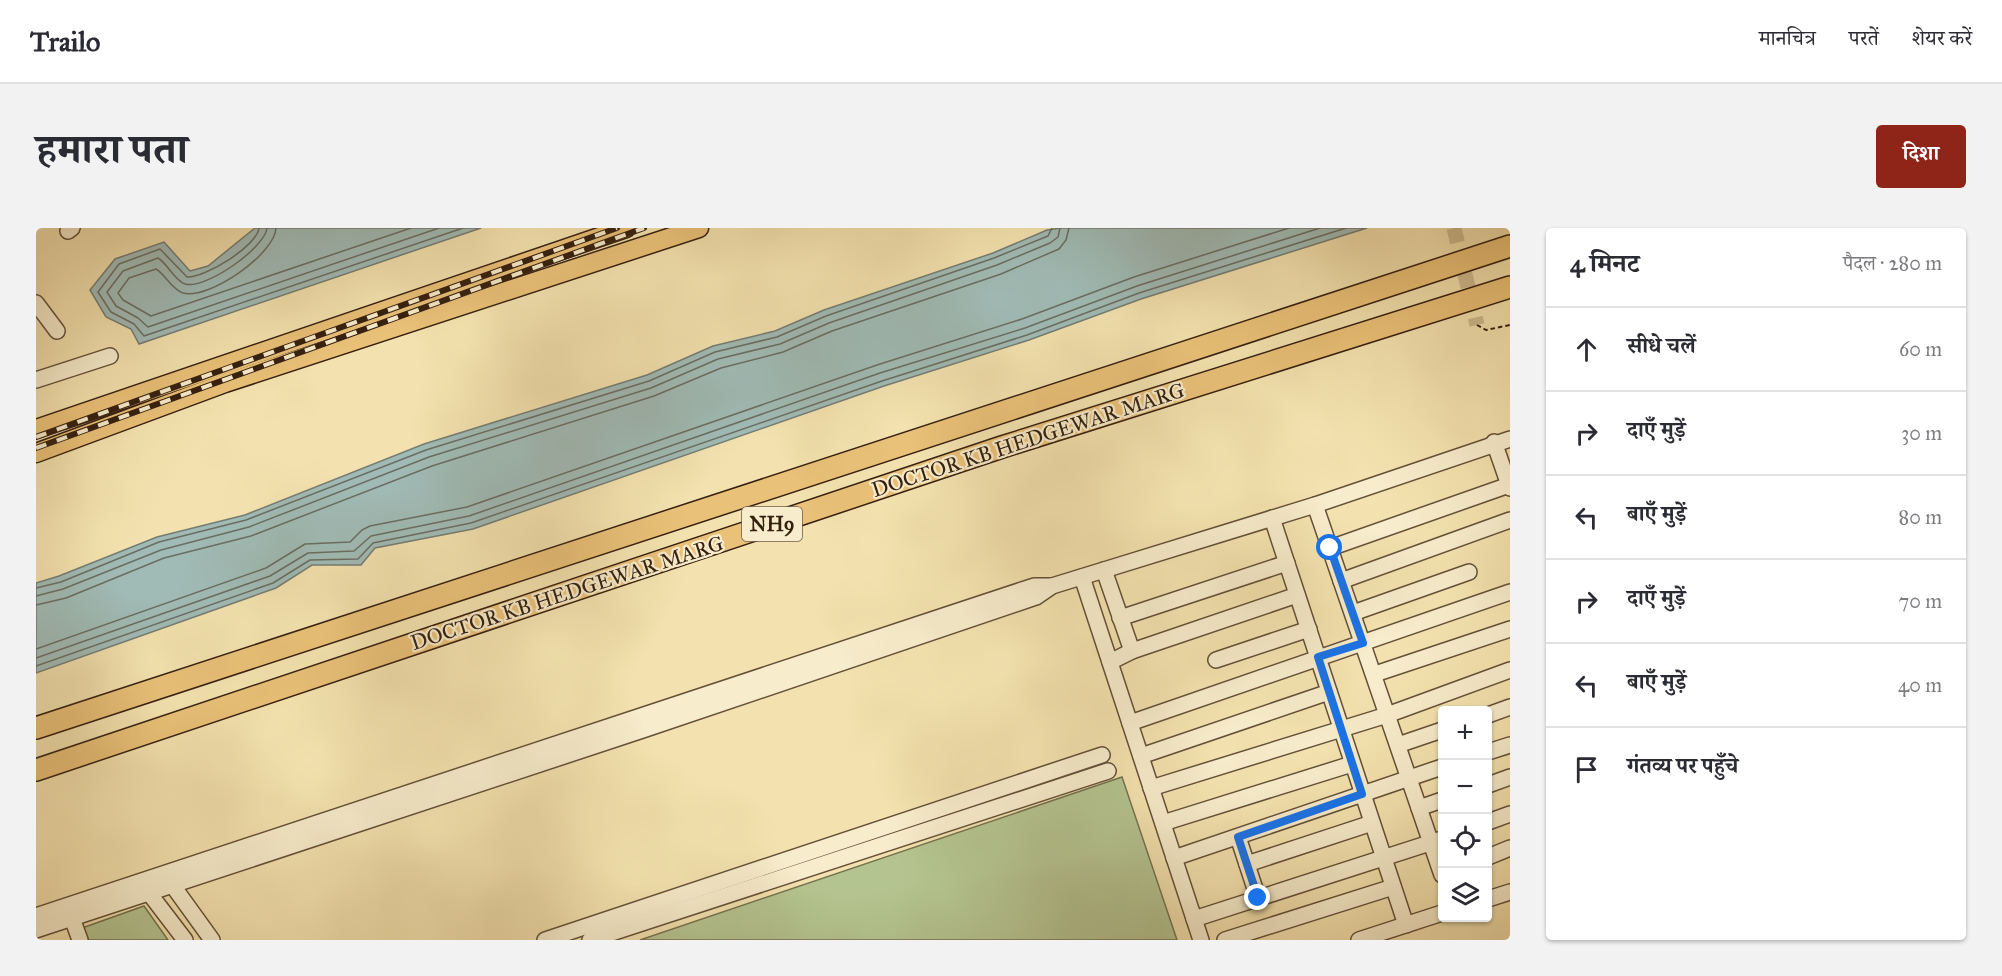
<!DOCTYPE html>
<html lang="hi">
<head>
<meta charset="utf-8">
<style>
	:root { --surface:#fff; --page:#f2f2f3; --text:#2b2b33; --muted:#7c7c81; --line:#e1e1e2; --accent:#8f2418 }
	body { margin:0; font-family:"IM FELL Great Primer","Noto Serif Devanagari",serif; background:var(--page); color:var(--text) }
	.controls { position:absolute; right:18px; bottom:18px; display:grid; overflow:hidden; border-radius:6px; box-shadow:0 2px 4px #0004 }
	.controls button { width:54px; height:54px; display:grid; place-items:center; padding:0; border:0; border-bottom:2px solid var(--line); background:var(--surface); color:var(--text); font:30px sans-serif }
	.stop { position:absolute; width:18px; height:18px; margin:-14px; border:4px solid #1a73e8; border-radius:50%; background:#fff }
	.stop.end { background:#1a73e8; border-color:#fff; box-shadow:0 2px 6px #0008 }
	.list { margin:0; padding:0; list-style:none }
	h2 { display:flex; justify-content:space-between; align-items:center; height:78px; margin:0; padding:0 24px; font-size:26px }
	h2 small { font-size:20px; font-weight:400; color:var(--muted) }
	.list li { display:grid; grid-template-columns:39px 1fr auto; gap:18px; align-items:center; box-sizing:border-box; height:84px; padding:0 24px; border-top:2px solid var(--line) }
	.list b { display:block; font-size:22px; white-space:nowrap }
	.list em { font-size:20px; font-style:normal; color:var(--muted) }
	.icon { flex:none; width:33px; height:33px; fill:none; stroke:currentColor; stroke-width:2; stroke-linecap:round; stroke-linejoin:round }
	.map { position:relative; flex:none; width:1474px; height:712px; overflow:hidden; border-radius:6px }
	header { display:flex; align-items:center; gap:36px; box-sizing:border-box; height:84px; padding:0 30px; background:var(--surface); border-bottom:2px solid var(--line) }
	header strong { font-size:28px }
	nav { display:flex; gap:33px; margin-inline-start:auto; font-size:21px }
	.intro { display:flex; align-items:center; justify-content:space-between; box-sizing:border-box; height:144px; padding:0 36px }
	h1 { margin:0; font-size:42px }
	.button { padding:15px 27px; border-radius:6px; background:var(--accent); color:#fff; font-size:21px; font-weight:700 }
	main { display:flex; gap:36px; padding:0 36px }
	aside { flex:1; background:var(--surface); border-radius:6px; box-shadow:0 2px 4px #0004 }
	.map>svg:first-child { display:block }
	.green { fill:#b4c490; stroke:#747250; stroke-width:1.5 }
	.water { fill:#a0bbb6; stroke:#757d74; stroke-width:1.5 }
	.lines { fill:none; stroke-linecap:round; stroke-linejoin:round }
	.shore { stroke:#6a6e63; stroke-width:1.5 }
	.minor-tunnel { stroke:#cdbb8f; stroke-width:15; stroke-dasharray:15 8; stroke-linecap:butt }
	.minor-casing { stroke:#645038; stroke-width:18 }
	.major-casing { stroke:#352010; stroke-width:21 }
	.highway-casing { stroke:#352010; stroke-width:24 }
	.path { stroke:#352010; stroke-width:2; stroke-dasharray:4.5 3; stroke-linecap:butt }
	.minor { stroke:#f7eccb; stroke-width:15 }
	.major { stroke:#eac178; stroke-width:18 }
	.highway { stroke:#eac178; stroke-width:21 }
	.rail-casing { stroke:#352010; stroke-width:6 }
	.rail { stroke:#f7eccb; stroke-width:4; stroke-dasharray:11; stroke-linecap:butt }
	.route { stroke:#1a73e8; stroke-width:8 }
	.labels { text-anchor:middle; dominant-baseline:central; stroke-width:4.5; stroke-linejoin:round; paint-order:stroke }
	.shield { fill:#f7eccb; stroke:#6f5d48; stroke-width:1.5 }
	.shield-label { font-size:20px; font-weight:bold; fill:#352010 }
	.street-label { font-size:21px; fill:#352010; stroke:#f7eccb }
</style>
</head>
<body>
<header>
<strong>Trailo</strong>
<nav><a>मानचित्र</a><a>परतें</a><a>शेयर करें</a></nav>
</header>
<div class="intro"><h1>हमारा पता</h1><a class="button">दिशा</a></div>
<main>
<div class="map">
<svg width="1474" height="712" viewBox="0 0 1474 712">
	<rect width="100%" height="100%" fill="#f3e2af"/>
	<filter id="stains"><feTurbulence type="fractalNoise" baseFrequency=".00333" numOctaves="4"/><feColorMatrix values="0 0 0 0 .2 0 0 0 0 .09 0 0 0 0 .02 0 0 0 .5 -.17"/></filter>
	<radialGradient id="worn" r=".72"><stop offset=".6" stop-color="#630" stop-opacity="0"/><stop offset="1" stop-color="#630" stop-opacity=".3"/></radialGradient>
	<g class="green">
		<path d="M1086,549L1141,712H604Z"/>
		<path d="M108,678L132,712H50L46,700Z"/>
	</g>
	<g class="water">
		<path d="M219,0H445L103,116L95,101L70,89L54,62L79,31L128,14L154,43L172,38Z"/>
		<path d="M1025,0H1331L1105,71L993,112L848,158L437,301L339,320L325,337H276L240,360L0,445V355L23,348L121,309L209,287L388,216L611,147L677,118L739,103L788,82L957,25L1011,2Z"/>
	</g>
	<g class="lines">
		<g class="shore">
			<path d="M223,0C221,18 169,50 151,49L124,21L83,36L62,64L75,84L98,96L108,108L427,0"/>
			<path d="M231,0C229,20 169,62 149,56C138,52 132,36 122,30L87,43L71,64L80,78L102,90L112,99L403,0"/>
			<path d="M240,0C239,26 173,72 147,65C135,61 130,47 120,41L93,50L82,65L87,72L115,88L375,0"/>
			<path d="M0,360L25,354L123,314L210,292L390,222L613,153L679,124L741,109L790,88L958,30L1012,8L1016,0"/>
			<path d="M0,368L27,361L125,322L213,299L393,229L615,160L682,131L744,116L793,95L961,37L1014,15L1022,9L1024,0"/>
			<path d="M0,377L30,370L128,330L215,308L396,238L618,168L685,140L747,124L796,103L965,46L1023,21L1030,12L1033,0"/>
			<path d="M0,421L230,340L269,316L314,314L326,302L334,298L431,279L841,137L986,91L1098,49L1253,0"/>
			<path d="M0,430L234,348L272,325L318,323L335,308L433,288L844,145L989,100L1101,58L1284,0"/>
			<path d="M0,438L237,355L274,332L322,331L337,315L435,295L846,153L991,107L1103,65L1310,0"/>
		</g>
		<path class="minor-tunnel" d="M1418,0L1441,97"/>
		<g class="minor-casing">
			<g id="minor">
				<path d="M32,3L36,0"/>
				<path d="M0,75L21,103"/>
				<path d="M0,152L74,128"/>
				<path d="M1458,214L1474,260"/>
				<path d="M1279,277L1406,647"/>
				<path d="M1236,290L1370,697"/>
				<path d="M1294,320L1473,257"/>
				<path d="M1068,342L1096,423"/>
				<path d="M1046,349L1165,712"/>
				<path d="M1305,353L1474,292"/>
				<path d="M1317,385L1433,344"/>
				<path d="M1084,390L1251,335"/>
				<path d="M1180,432L1273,401"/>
				<path d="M1074,434L1096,423L1261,367"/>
				<path d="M1339,446L1474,401"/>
				<path d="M1452,487L1474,479"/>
				<path d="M1094,495L1474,364"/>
				<path d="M1362,517L1406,502"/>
				<path d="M1452,524L1474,517"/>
				<path d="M1105,528L1293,464"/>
				<path d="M1452,557L1474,549"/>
				<path d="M1115,560L1351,487L1474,442"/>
				<path d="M1383,580L1406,572"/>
				<path d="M1452,594L1474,586"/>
				<path d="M1127,595L1316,536"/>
				<path d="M1202,609L1222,670"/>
				<path d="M1452,629L1474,620"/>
				<path d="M1138,630L1406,539"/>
				<path d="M1211,636L1336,595"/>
				<path d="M132,651L176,712"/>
				<path d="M107,657L149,712"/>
				<path d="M1452,671L1474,664"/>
				<path d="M0,688L998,358H1016L1068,342L1279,277L1474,211"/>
				<path d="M36,690L44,712"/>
				<path d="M1158,691L1406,611"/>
				<path d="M0,702L607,502L1000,369L1016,358"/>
				<path d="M509,712L1066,527"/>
				<path d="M554,712L1072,543"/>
				<path d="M1189,712L1357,659"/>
				<path d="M1323,712L1406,685"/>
			</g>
		</g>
		<g class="major-casing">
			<g id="major">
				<path d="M0,201L590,0"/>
				<path d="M0,225L189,155L663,0"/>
			</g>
		</g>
		<g class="highway-casing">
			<g id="highway">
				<path d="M0,500L1474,18"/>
				<path d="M0,542L966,219L1474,59"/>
			</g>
		</g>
		<path class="path" d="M1441,97L1450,102L1474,97"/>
		<use href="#minor" class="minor"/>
		<use href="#major" class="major"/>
		<use href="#highway" class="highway"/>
		<g class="rail-casing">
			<g id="rail">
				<path d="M0,209L581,0"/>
				<path d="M0,220L608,0"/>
			</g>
		</g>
		<use href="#rail" class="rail"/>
	</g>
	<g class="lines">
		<path class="route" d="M1222,670L1202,609L1326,566L1282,429L1327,415L1294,320"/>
	</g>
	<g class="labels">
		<rect class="shield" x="706" y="279" width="60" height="34" rx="4.5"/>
		<g class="shield-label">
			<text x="736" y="296">NH9</text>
		</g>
		<g class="street-label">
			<text transform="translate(992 212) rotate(-18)">DOCTOR KB HEDGEWAR MARG</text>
			<text transform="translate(531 365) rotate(-18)">DOCTOR KB HEDGEWAR MARG</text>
		</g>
	</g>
	<rect width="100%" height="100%" filter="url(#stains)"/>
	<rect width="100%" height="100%" fill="url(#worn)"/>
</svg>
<div class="controls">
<button>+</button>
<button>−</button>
<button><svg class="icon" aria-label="locate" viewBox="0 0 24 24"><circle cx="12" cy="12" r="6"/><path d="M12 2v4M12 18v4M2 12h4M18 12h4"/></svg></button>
<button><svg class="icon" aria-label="layers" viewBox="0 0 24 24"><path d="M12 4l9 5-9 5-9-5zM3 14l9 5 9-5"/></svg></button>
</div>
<div class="stop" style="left:1294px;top:320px"></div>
<div class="stop end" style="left:1222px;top:670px"></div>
</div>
<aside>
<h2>4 मिनट<small>पैदल · 280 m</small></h2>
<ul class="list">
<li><svg class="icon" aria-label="ahead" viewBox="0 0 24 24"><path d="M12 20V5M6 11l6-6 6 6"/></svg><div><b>सीधे चलें</b></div><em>60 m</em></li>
<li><svg class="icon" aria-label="right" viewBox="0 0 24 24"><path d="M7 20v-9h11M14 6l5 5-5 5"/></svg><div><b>दाएँ मुड़ें</b></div><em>30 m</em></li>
<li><svg class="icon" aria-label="left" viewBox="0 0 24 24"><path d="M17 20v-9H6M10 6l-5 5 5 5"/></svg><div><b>बाएँ मुड़ें</b></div><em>80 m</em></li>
<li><svg class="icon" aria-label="right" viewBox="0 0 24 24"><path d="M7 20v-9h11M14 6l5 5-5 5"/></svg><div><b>दाएँ मुड़ें</b></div><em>70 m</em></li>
<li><svg class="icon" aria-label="left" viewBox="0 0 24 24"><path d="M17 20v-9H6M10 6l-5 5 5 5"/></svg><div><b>बाएँ मुड़ें</b></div><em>40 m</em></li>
<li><svg class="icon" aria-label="arrive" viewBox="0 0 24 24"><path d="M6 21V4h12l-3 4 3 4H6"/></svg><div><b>गंतव्य पर पहुँचे</b></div></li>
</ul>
</aside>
</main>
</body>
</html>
